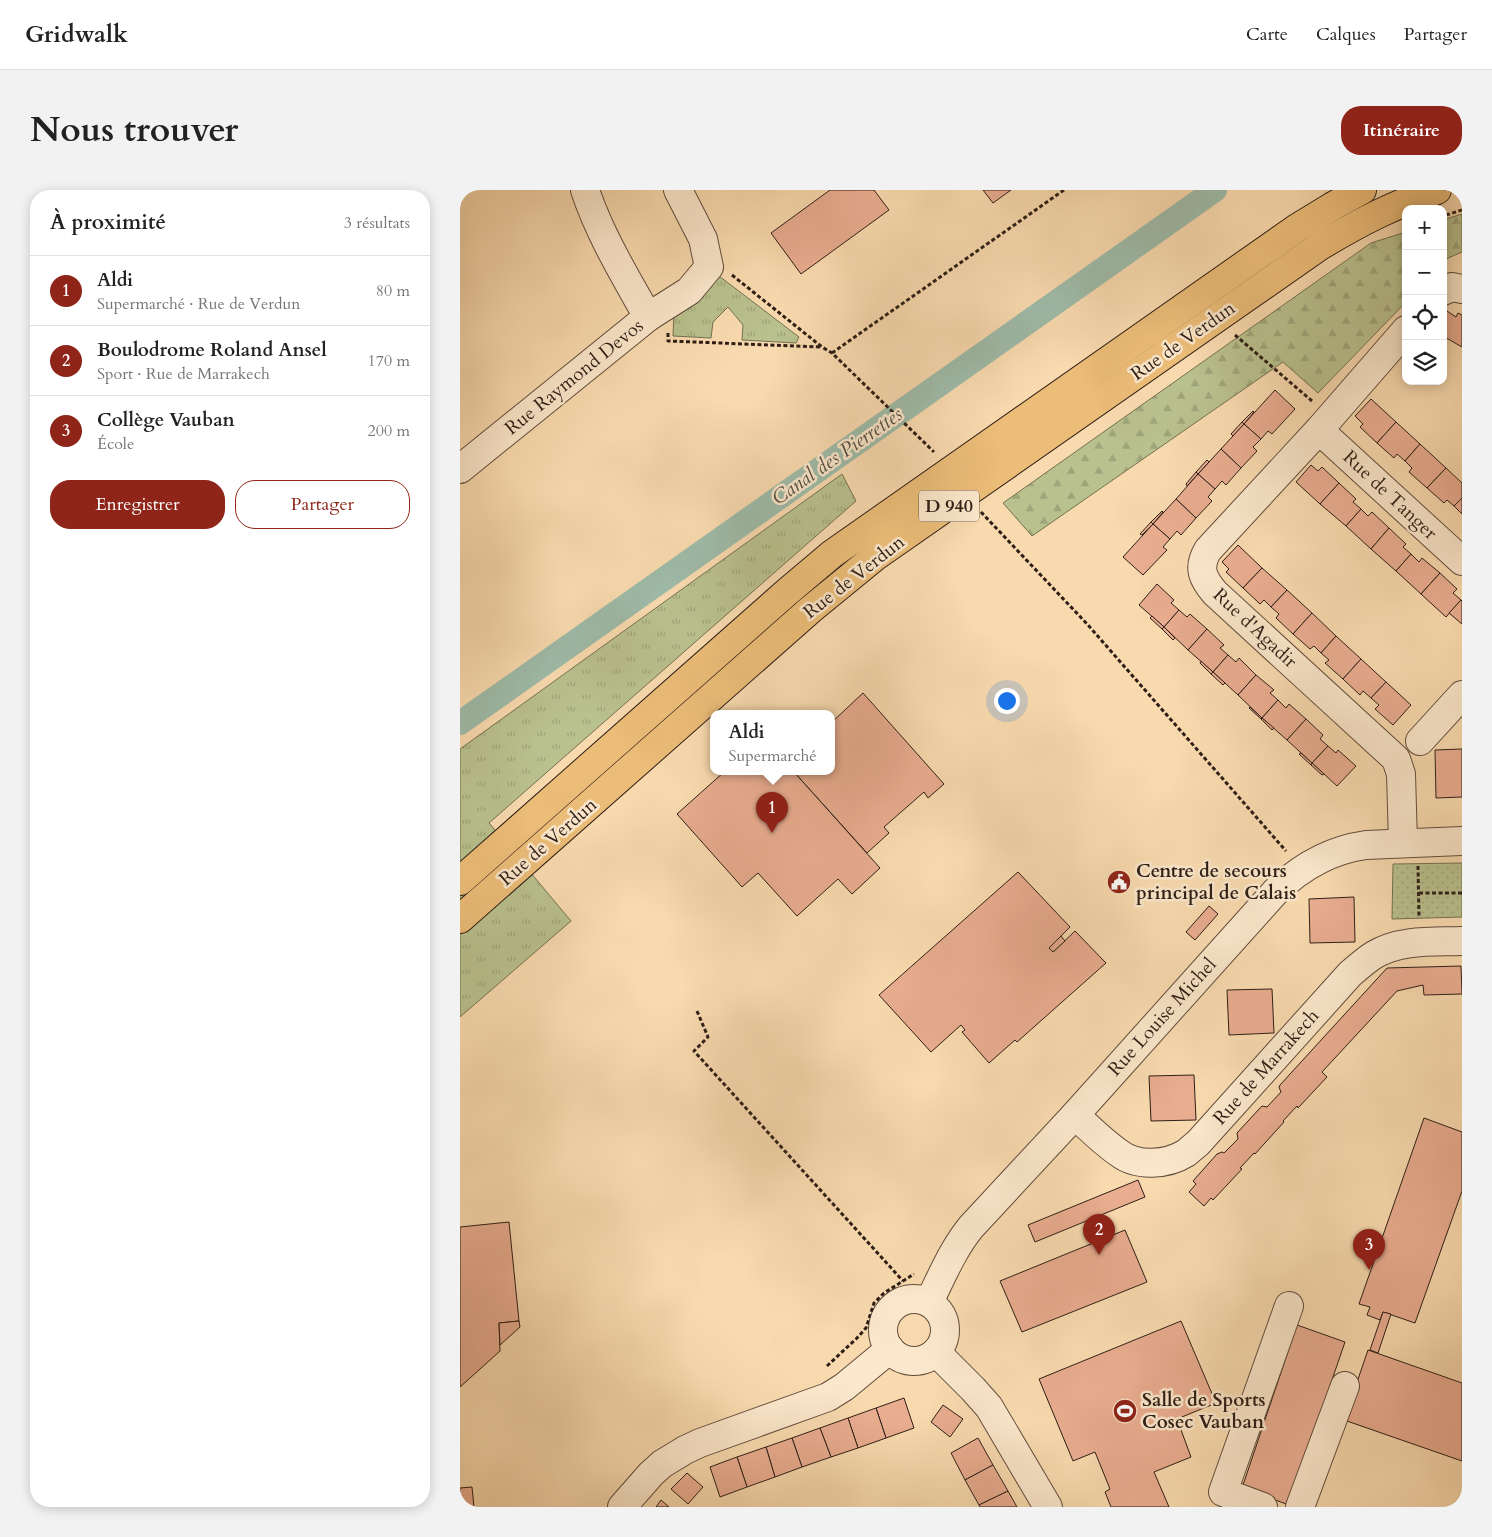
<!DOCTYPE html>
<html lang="fr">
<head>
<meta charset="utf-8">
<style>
	:root { --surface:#fff; --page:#f2f2f2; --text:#222; --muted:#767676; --line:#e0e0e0; --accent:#8f2418 }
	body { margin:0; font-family:Cardo,serif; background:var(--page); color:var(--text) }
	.controls { position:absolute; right:15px; top:15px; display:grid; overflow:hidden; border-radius:10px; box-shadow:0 2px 12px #0003 }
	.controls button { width:45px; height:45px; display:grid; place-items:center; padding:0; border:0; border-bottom:1px solid var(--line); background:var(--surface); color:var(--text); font:25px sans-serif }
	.you { position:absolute; left:546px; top:510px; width:18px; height:18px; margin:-12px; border:4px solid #fff; border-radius:50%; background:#1a73e8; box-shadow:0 0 0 8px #1a73e833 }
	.badge { display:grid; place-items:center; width:32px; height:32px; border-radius:50%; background:var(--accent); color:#fff; font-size:16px; font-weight:700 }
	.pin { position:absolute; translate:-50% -41px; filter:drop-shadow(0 1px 2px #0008) }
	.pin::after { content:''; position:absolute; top:26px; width:18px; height:15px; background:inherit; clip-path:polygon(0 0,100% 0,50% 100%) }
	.popup { position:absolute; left:250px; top:520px; width:125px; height:65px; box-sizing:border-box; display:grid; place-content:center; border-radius:10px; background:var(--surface); filter:drop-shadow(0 1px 4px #0005); font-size:16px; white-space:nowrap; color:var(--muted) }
	.popup b { font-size:19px; color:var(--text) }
	.popup::after { content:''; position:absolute; left:50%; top:100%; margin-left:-10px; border:10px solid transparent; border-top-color:var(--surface) }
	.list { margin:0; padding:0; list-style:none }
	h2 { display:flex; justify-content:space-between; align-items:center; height:65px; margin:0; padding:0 20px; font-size:21px }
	h2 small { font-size:16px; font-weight:400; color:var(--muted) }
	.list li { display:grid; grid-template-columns:32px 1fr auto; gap:15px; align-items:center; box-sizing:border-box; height:70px; padding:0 20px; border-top:1px solid var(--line) }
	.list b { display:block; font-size:19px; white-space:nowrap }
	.list p { margin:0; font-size:16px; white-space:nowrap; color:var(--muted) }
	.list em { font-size:16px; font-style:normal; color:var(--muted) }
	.actions { display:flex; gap:10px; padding:15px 20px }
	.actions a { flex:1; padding:11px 0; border:1px solid var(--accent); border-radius:20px; text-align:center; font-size:18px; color:var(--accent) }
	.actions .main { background:var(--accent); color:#fff }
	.icon { flex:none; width:28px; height:28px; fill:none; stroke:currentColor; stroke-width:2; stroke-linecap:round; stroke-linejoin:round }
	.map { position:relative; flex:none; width:1002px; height:1317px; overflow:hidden; border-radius:20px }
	header { display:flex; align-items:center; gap:30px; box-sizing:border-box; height:70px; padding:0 25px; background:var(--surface); border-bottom:1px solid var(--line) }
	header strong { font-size:24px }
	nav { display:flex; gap:28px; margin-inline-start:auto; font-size:18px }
	.intro { display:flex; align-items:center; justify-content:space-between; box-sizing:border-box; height:120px; padding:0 30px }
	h1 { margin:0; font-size:35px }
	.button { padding:12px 22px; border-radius:20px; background:var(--accent); color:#fff; font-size:18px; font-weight:700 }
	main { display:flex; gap:30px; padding:0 30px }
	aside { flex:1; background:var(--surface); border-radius:20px; box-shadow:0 2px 12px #0003 }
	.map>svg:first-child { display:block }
	.grass { fill:url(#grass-tufts); stroke:#747052 }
	.forest { fill:url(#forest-firs); stroke:#747052 }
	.park { fill:url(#park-dots); stroke:#747052 }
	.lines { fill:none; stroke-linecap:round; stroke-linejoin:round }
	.canal { stroke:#9ebba9; stroke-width:24 }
	.building { fill:#e9ad90; stroke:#2e1e17 }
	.minor-casing { stroke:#614d3d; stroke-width:30 }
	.major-casing { stroke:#2e1e17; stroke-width:30 }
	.path { stroke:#2e1e17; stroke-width:3; stroke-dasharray:4 2.5; stroke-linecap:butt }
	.minor { stroke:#fbe7cb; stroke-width:28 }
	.major { stroke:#ecbd78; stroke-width:28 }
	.labels { text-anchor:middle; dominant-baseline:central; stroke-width:5; stroke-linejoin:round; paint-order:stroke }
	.shield { fill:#fbe7cb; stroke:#6c5a4d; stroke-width:1 }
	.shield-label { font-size:18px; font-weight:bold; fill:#2e1e17 }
	.street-label { font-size:19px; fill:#2e1e17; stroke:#fbe7cb }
	.poi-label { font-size:19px; font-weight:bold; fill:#2e1e17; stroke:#fbe7cb; text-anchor:start }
	.water-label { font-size:20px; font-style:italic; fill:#504d43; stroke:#fbe7cb }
</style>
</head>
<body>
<header>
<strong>Gridwalk</strong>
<nav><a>Carte</a><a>Calques</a><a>Partager</a></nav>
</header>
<div class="intro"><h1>Nous trouver</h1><a class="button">Itinéraire</a></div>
<main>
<aside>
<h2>À proximité<small>3 résultats</small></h2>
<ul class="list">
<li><span class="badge">1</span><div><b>Aldi</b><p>Supermarché · Rue de Verdun</p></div><em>80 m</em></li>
<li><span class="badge">2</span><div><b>Boulodrome Roland Ansel</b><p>Sport · Rue de Marrakech</p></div><em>170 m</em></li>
<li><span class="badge">3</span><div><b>Collège Vauban</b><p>École</p></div><em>200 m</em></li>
</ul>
<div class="actions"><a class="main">Enregistrer</a><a>Partager</a></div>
</aside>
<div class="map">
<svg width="1002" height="1317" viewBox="0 0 1002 1317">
	<defs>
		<pattern id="grass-tufts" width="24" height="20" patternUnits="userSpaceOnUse" patternTransform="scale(1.25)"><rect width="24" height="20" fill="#b9c18e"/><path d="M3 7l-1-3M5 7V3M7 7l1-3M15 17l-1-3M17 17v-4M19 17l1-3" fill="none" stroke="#9fa57a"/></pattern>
		<pattern id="forest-firs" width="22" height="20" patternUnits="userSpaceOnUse" patternTransform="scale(1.25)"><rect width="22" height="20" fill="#b9c18e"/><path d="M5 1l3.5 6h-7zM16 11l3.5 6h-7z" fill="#9fa57a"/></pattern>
		<pattern id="park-dots" width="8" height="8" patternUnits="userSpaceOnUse" patternTransform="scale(1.25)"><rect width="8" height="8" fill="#b9c18e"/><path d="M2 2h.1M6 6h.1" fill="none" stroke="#9fa57a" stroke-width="1.8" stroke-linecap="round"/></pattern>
	</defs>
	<rect width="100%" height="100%" fill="#f9daaf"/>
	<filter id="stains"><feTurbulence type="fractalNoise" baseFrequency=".004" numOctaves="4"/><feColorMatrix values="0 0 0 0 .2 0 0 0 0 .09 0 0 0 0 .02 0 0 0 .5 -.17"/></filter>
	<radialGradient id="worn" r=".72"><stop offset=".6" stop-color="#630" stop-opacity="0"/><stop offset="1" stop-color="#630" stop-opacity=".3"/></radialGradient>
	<g class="grass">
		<path d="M259,86L339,147L336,153L282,150L283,135L268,117L253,132L251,148L213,146L214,122Z"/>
		<path d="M382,284L396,311L29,633L111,731L0,827V559Z"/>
	</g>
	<g class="forest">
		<path d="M1002,24V62L988,68L983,73V30Z"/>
		<path d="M946,42V112L858,203L823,172L572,346L543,313L911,53Z"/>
	</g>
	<path class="park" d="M1002,673V727L932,729L933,674Z"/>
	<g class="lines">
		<path class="canal" d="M0,533L755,0"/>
	</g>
	<g class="building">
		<path d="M370,0H414L429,20L341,84L311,43Z"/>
		<path d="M523,0H551L533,13Z"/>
		<path d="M987,121L996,127L998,123L1002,125V157L983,146V127Z"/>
		<path d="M815,200L835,219L812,244L808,241L801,249L784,234Z"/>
		<path d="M911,209L936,232L917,253L900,237L903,234L895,226Z"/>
		<path d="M793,221L794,222L784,234L782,232Z"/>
		<path d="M782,232L784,234L773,246L771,244Z"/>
		<path d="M936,232L960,254L945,271L937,264L934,268L917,253Z"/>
		<path d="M784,234L801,249L793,257L797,261L781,278L761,259Z"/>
		<path d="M960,254L986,278L967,298L949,282L952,278L945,271Z"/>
		<path d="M761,259L781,278L766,295L762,291L755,299L738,284Z"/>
		<path d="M747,270L749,272L738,284L736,282Z"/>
		<path d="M851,275L858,281L862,277L879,293L860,314L836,292Z"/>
		<path d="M986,278L1002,293V308L994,316L987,310L984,313L967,298Z"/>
		<path d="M736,282L738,284L727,296L726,294Z"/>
		<path d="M738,284L755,299L748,307L752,311L736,328L716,309Z"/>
		<path d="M879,293L896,309L893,312L901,319L886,336L860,314Z"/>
		<path d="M1002,308V324L994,316Z"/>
		<path d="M716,309L736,328L721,345L717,341L710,349L693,334Z"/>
		<path d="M901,319L908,326L912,322L929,338L911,359L886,336Z"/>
		<path d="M702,321L703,322L693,334L691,332Z"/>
		<path d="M691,332L693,334L682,345L680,344Z"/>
		<path d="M693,334L710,349L703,357L707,360L683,385L663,367Z"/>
		<path d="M929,338L946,354L943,357L951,364L936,381L911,359Z"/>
		<path d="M778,355L802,378L783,398L766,382L769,379L762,372Z"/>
		<path d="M951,364L959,372L962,368L980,383L961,404L936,381Z"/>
		<path d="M802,378L827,400L811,417L804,410L800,414L783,398Z"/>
		<path d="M980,383L997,399L993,403L1001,410L986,427L961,404Z"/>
		<path d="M697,394L714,410L711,413L719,420L704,437L679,415Z"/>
		<path d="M827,400L852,423L833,444L816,428L819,424L811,417Z"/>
		<path d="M1001,410L1002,411V434L989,423Z"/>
		<path d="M719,420L727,427L730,424L747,439L728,460L704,437Z"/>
		<path d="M852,423L876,446L861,463L854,456L850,459L833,444Z"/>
		<path d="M692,426L704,437L702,439L690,428Z"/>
		<path d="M704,437L715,448L713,450L702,439Z"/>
		<path d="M747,439L764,455L760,458L768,465L753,482L728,460Z"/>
		<path d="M876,446L901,469L883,489L865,473L869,470L861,463Z"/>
		<path d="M768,465L776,472L779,468L796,485L778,505L753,482Z"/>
		<path d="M901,469L926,492L911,508L903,501L900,505L883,489Z"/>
		<path d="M741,471L753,482L751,484L740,473Z"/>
		<path d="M753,482L765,493L763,495L751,484Z"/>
		<path d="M796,485L814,500L810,503L818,510L802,528L778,505Z"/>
		<path d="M926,492L951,515L933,535L915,519L919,515L911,508Z"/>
		<path d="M403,503L484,594L468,608L464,602L424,637L429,643L407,663L334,582H371V533Z"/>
		<path d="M818,510L826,518L829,514L846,529L827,550L802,528Z"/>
		<path d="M790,517L802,528L801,529L789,518Z"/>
		<path d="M802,528L814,538L812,540L801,529Z"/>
		<path d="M846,529L863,545L860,549L868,556L852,573L827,550Z"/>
		<path d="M868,556L876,563L878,560L896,576L877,596L852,573Z"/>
		<path d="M1002,559V607L976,608L975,560Z"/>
		<path d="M841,563L852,573L851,575L839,564Z"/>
		<path d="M852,573L864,584L862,585L851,575Z"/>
		<path d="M264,582H334L420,678L392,704L378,689L337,726L298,683L282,697L217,624Z"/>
		<path d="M558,682L610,737L589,758L593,762L615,741L646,773L557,852L555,850L529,873L502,842L505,840L501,835L471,862L419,805Z"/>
		<path d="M894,707L895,752L850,753L849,709Z"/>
		<path d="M749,716L758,724L735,750L726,742Z"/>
		<path d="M601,746L605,751L593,762L589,758Z"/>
		<path d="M1001,776L1002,804L964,805L963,795L937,801L862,882L867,887L838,918L837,916L823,931L824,932L795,964L794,963L780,978L782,979L753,1010L751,1008L744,1016L729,1002L736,994L733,991L757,964L762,962L764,963L778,949L777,943L800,918L802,916L807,917L821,902L819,897L820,895L927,778Z"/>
		<path d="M812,799L814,843L769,845L767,800Z"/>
		<path d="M734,885L736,930L691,931L689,886Z"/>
		<path d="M964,928L1002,942V1001L955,1133L923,1122L920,1130L907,1125L910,1117L899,1114Z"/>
		<path d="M678,990L685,1007L575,1052L568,1035Z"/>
		<path d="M49,1032L59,1131L39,1133L40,1161L0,1197V1037Z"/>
		<path d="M665,1040L687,1092L562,1142L540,1091Z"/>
		<path d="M923,1122L931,1124L918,1163L910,1160Z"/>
		<path d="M59,1131L60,1137L40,1155L39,1133Z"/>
		<path d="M721,1131L756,1213L717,1229L731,1267L694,1282L709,1317H651L645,1302L650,1299L635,1262L613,1271L579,1189Z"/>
		<path d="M837,1135L885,1152L829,1315L782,1298Z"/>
		<path d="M908,1160L1002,1193V1271L884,1230Z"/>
		<path d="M444,1208L454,1238L426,1248L416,1218Z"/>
		<path d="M483,1215L503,1229L490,1247L471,1232Z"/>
		<path d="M416,1218L426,1248L398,1258L388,1228Z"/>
		<path d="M388,1228L398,1258L371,1267L360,1238Z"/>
		<path d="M360,1238L371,1267L342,1277L332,1248Z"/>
		<path d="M332,1248L342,1277L315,1287L306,1257Z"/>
		<path d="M518,1248L533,1275L505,1290L491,1263Z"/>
		<path d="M306,1257L315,1287L287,1297L277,1267Z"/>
		<path d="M277,1267L287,1297L260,1307L250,1277Z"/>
		<path d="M533,1275L548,1301L519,1315L505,1290Z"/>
		<path d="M227,1283L243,1297L228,1314L211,1299Z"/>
		<path d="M12,1297L14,1317H0V1298Z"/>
		<path d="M548,1301L557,1317H520L519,1315Z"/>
		<path d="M201,1310L209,1317H196Z"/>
	</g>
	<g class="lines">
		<g class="minor-casing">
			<g id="minor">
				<path d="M983,101L992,97L1002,99"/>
				<path d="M188,127L229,101L249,77L243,49L218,0"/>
				<path d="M859,240L1002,371"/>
				<path d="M0,279L188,127C165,86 140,45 125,0"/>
				<path d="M960,551L1002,505"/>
				<path d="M943,653L941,584L936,569L755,403C743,389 737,378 748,360L859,240L946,140"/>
				<path d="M615,925C629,938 643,952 659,963C677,977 707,975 726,963C730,960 734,956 738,953L890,784C898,777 906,770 914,765C940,749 974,752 1002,751"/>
				<circle cx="454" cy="1140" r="31"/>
				<path d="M469,1112C482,1086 493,1059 511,1037L615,925L816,701C842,676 870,660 906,655L1002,651"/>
				<path d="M476,1162L513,1199L529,1217L588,1317"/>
				<path d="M162,1317L191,1284L202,1274L225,1260L240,1253L368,1207L384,1197L430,1159"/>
				<path d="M803,1317L763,1302L829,1116"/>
				<path d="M840,1317L885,1196"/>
			</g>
		</g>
		<g class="major-casing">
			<g id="major">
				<path d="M0,691L327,402L372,364L837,38L873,16L902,0"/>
				<path d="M0,729L350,420L416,366L860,56C900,32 933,15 977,0"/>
			</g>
		</g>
		<g class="path">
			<path d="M986,25L1002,20"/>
			<path d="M272,85L362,157L372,163L474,262"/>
			<path d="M208,143V151L362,157"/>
			<path d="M775,145L852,211"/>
			<path d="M372,163L604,0"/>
			<path d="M521,322L628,435L826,661"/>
			<path d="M958,676L959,727"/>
			<path d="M959,703H1002"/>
			<path d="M237,821L248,847L234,861L443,1091"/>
			<path d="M367,1176L397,1148L406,1138L414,1113L424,1103L454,1084"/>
		</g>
		<use href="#minor" class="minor"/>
		<use href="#major" class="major"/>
	</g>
	<defs>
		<g id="civic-disc" transform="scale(1.25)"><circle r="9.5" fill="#8f2418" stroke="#fbe7cb"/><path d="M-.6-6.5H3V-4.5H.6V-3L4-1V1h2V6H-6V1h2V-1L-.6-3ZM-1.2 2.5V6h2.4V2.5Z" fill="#fff"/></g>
		<g id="stadium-disc" transform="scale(1.25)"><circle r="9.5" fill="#8f2418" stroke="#fbe7cb"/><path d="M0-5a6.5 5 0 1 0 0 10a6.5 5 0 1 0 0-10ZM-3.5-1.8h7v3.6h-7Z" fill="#fff"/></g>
	</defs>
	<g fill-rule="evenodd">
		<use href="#civic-disc" x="659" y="692"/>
		<use href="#stadium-disc" x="665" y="1221"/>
	</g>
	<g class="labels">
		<rect class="shield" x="459" y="300.5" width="60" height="31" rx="4"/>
		<g class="shield-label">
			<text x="489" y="316">D 940</text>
		</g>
		<g class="street-label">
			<text transform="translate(723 151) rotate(-35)">Rue de Verdun</text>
			<text transform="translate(114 187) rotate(-39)">Rue Raymond Devos</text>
			<text transform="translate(930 305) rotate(43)">Rue de Tanger</text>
			<text transform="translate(394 387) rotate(-38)">Rue de Verdun</text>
			<text transform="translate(795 438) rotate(43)">Rue d'Agadir</text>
			<text transform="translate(88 652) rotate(-41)">Rue de Verdun</text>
			<text transform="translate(702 827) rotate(-48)">Rue Louise Michel</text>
			<text transform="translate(806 877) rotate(-48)">Rue de Marrakech</text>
		</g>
		<g class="poi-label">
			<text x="676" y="681">Centre de secours<tspan x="676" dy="22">principal de Calais</tspan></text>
			<text x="682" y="1210">Salle de Sports<tspan x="682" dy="22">Cosec Vauban</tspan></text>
		</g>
		<g class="water-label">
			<text transform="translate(377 266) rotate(-35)">Canal des Pierrettes</text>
		</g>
	</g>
	<rect width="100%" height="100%" filter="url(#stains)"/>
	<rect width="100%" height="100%" fill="url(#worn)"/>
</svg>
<div class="controls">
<button>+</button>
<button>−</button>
<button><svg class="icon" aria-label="locate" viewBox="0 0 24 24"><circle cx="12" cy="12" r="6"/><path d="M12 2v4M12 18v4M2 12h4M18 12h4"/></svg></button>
<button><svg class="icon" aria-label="layers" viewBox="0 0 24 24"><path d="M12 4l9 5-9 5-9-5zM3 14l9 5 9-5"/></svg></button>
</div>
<div class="you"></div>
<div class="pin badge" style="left:312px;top:643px">1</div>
<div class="popup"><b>Aldi</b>Supermarché</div>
<div class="pin badge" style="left:639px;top:1065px">2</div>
<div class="pin badge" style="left:909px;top:1080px">3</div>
</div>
</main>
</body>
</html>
